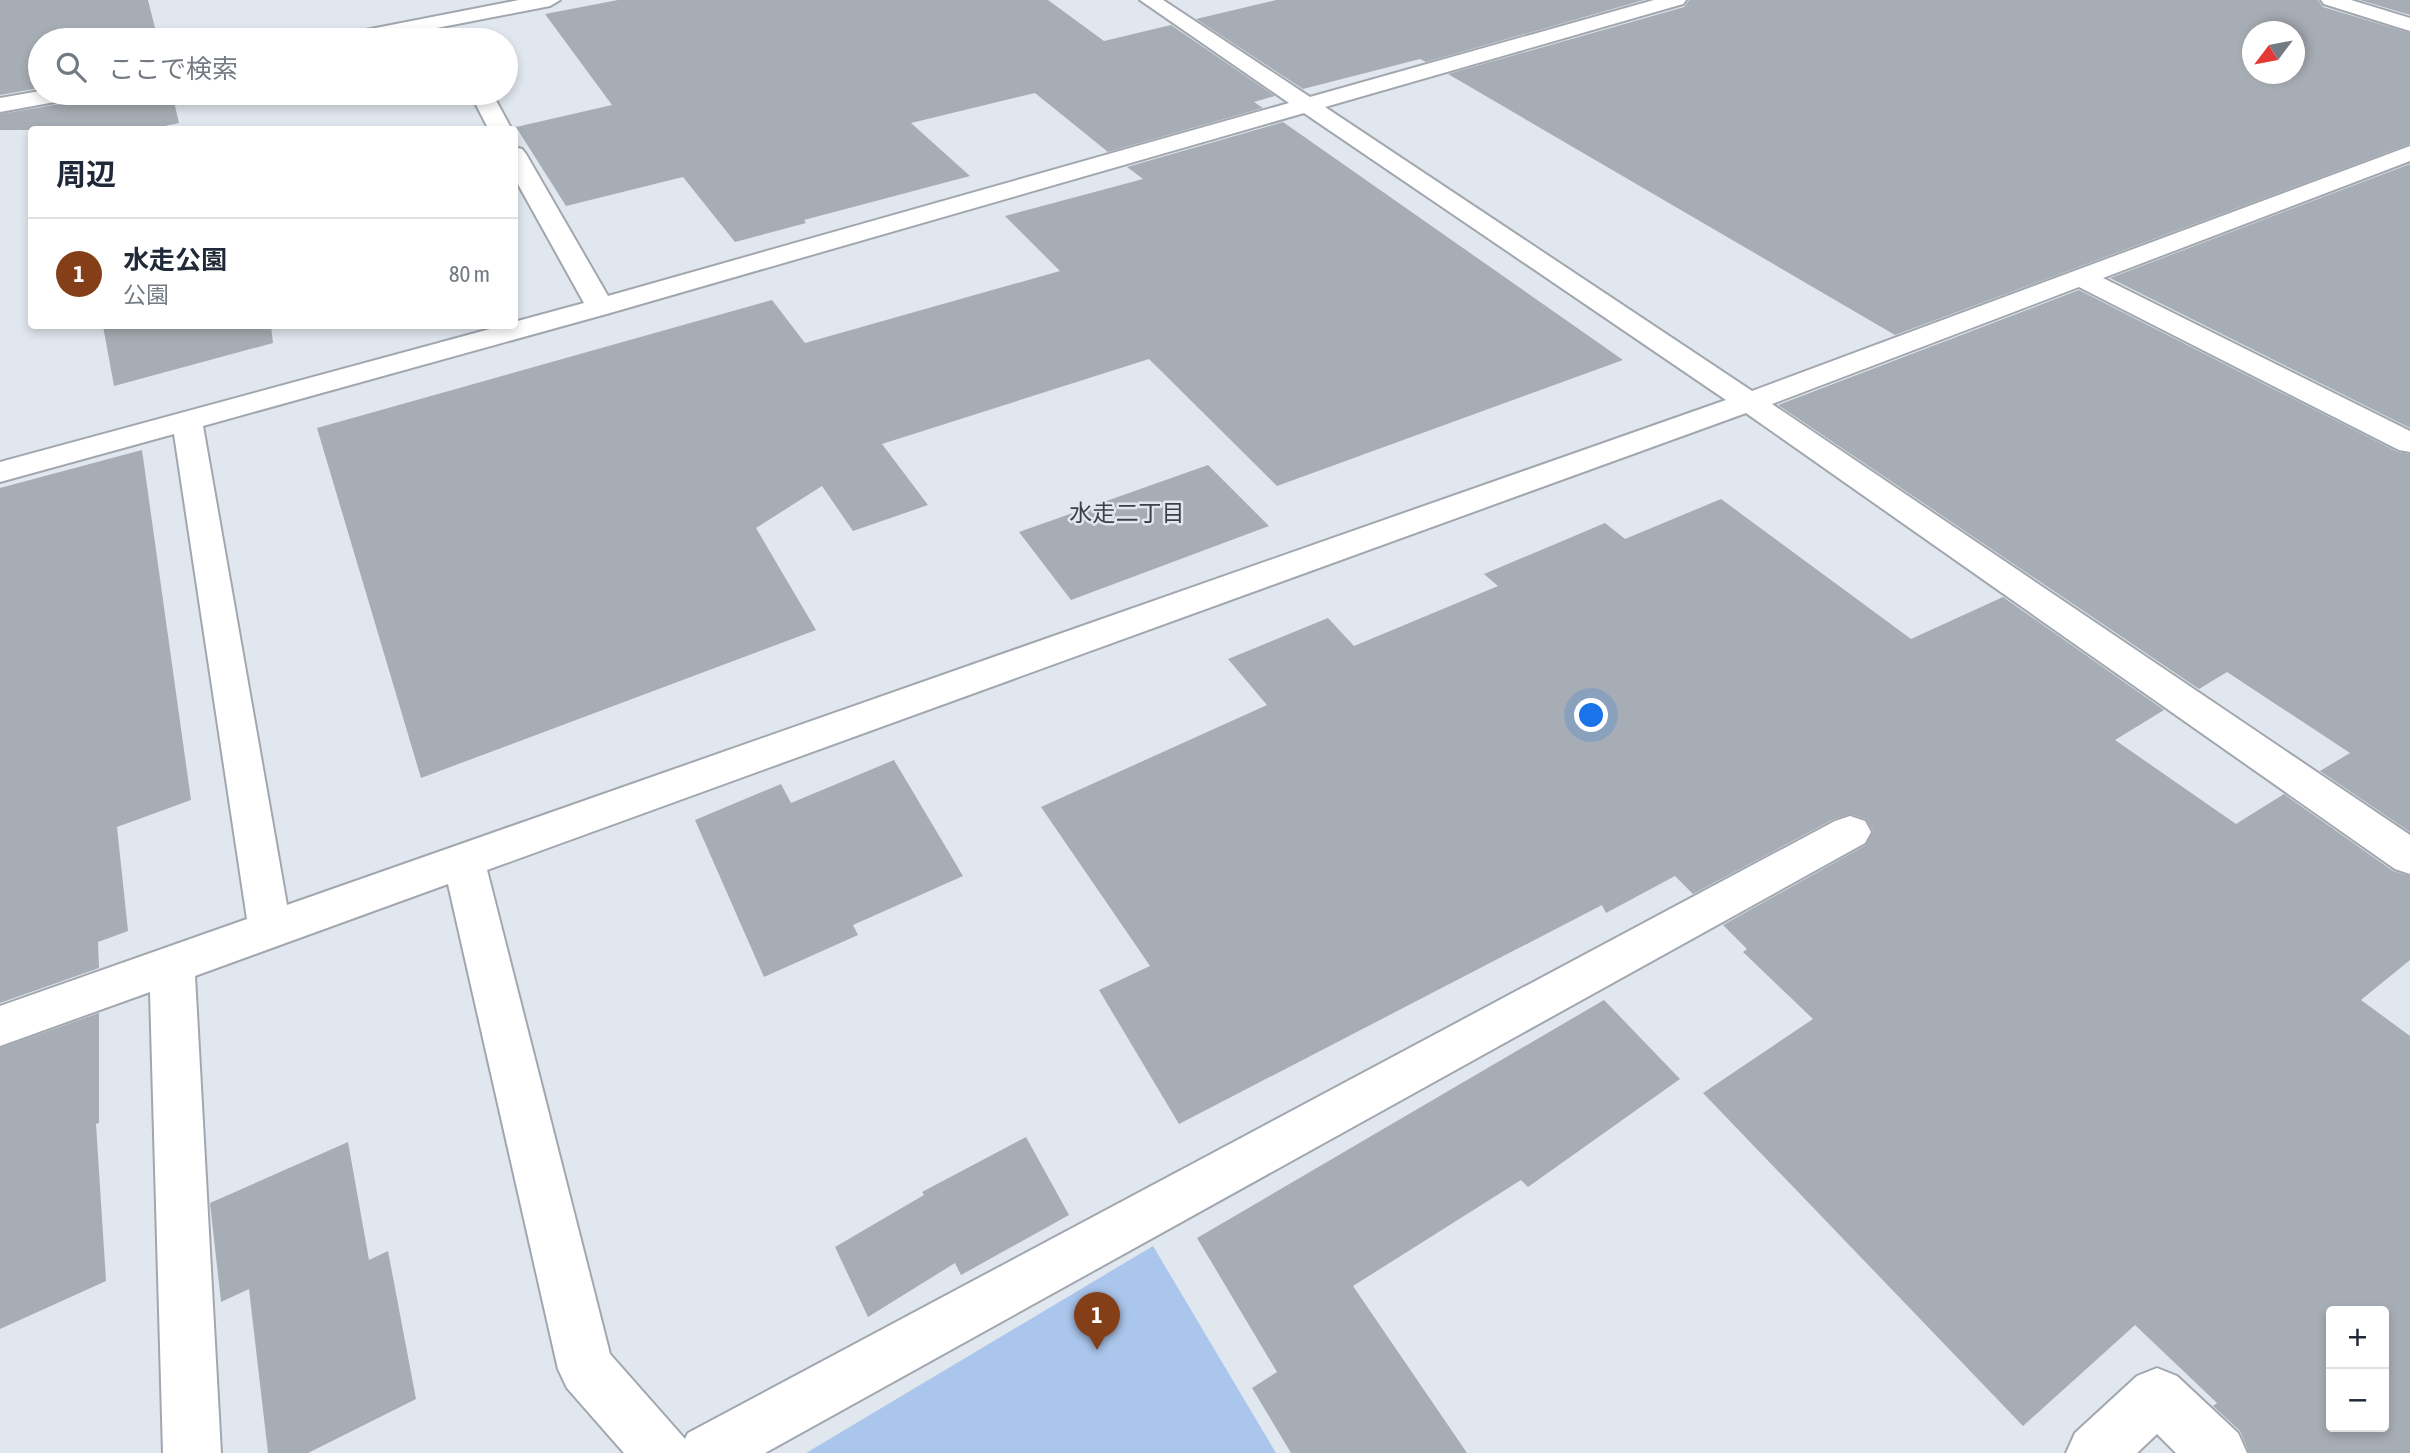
<!DOCTYPE html>
<html lang="ja">
<head>
<meta charset="utf-8">
<style>
	:root { --surface:#fff; --page:#f6f6f7; --text:#1f2937; --muted:#747a83; --line:#e0e1e3; --accent:#853f18 }
	body { margin:0; font-family:"Asap Condensed","Noto Sans JP",sans-serif; background:var(--page); color:var(--text) }
	.controls { position:absolute; right:21px; bottom:21px; display:grid; overflow:hidden; border-radius:7px; box-shadow:0 4px 10px #0003 }
	.controls button { width:63px; height:63px; display:grid; place-items:center; padding:0; border:0; border-bottom:2px solid var(--line); background:var(--surface); color:var(--text); font:35px sans-serif }
	.compass { position:absolute; left:2242px; top:21px; width:63px; height:63px; border-radius:50%; background:var(--surface); box-shadow:0 4px 10px #0003; rotate:238deg }
	.you { position:absolute; left:1592px; top:716px; width:24px; height:24px; margin:-18px; border:5px solid #fff; border-radius:50%; background:#1a73e8; box-shadow:0 0 0 10px #1a73e833 }
	.badge { display:grid; place-items:center; width:46px; height:46px; border-radius:50%; background:var(--accent); color:#fff; font-size:23px; font-weight:700 }
	.pin { position:absolute; translate:-50% -58px; filter:drop-shadow(0 2px 4px #0008) }
	.pin::after { content:''; position:absolute; top:37px; width:24px; height:21px; background:inherit; clip-path:polygon(0 0,100% 0,50% 100%) }
	.list { margin:0; padding:0; list-style:none }
	h2 { display:flex; justify-content:space-between; align-items:center; height:91px; margin:0; padding:0 28px; font-size:30px }
	h2 small { font-size:23px; font-weight:400; color:var(--muted) }
	.list li { display:grid; grid-template-columns:46px 1fr auto; gap:21px; align-items:center; box-sizing:border-box; height:112px; padding:0 28px; border-top:2px solid var(--line) }
	.list b { display:block; font-size:26px; white-space:nowrap }
	.list p { margin:0; font-size:23px; white-space:nowrap; color:var(--muted) }
	.list em { font-size:23px; font-style:normal; color:var(--muted) }
	.icon { flex:none; width:38px; height:38px; fill:none; stroke:currentColor; stroke-width:2; stroke-linecap:round; stroke-linejoin:round }
	.map { position:relative; flex:none; width:2410px; height:1453px; overflow:hidden }
	.search { position:absolute; background:var(--surface); box-shadow:0 4px 10px #0003; left:28px; top:28px; width:490px; height:77px; display:flex; align-items:center; gap:18px; box-sizing:border-box; padding:0 24px; border-radius:38px; color:var(--muted); font-size:26px }
	.panel { position:absolute; background:var(--surface); box-shadow:0 4px 10px #0003; left:28px; top:126px; width:490px; height:203px; border-radius:7px }
	.map>svg:first-child { display:block }
	.green { fill:#abc6ec }
	.building { fill:#a7adb4; fill-rule:evenodd }
	.lines { fill:none; stroke-linecap:round; stroke-linejoin:round }
	.minor-casing { stroke:#a2a7af; stroke-width:4 }
	.minor { fill:#fff; fill-rule:evenodd }
	.labels { text-anchor:middle; dominant-baseline:central; stroke-width:5; stroke-linejoin:round; paint-order:stroke }
	.neighbourhood-label { font-size:23px; fill:#3b3f46; stroke:#e1e7ef }
</style>
</head>
<body>
<div class="map">
<svg width="2410" height="1453" viewBox="0 0 2410 1453">
	<rect width="100%" height="100%" fill="#e1e7ef"/>
	<path class="green" d="M1153,1246L1276,1453H806Z"/>
	<g class="building">
		<path d="M0,0H148L158,40H40V88L0,95Z"/>
		<path d="M618,0H1048L1104,41L1171,25L1275,96L1254,102L1263,108L1108,152L1035,93L911,123L970,176L804,220L806,223L735,242L683,177L566,206L516,127L612,105L545,14Z"/>
		<path d="M1276,0H1644L1426,62L1420,59L1303,89L1196,19Z"/>
		<path d="M1689,0H2318L2323,7L2410,33V144L1895,335L1448,74L1684,7ZM2252,32H2294V74H2252Z"/>
		<path d="M2360,0H2410V15Z"/>
		<path d="M79,93H172L179,123L146,130H0V114L66,103Z"/>
		<path d="M1283,122L1623,360L1277,486L1149,359L882,444L928,505L853,531L822,486L756,528L816,630L421,778L317,428L772,300L805,343L1060,271L1005,216L1143,179L1127,167Z"/>
		<path d="M2410,164V428L2110,278Z"/>
		<path d="M2079,290L2398,452L2410,454V832L2320,771L2350,753L2227,672L2199,689L1778,405Z"/>
		<path d="M103,326H271L273,343L114,386Z"/>
		<path d="M142,450L191,800L117,827L128,931L98,942L99,968L0,1003V488Z"/>
		<path d="M1208,465L1269,526L1071,600L1019,532Z"/>
		<path d="M1721,499L1911,639L2003,597L2164,710L2115,740L2236,824L2284,794L2393,871L2410,876V960L2361,1000L2410,1036V1453H2249L2240,1431L2213,1406L2217,1403L2135,1325L2023,1426L1703,1093L1813,1019L1743,952L1747,949L1723,925L1866,845L1873,831L1866,819L1851,814L1834,819L1693,894L1675,876L1606,913L1602,905L1179,1124L1099,990L1150,966L1041,807L1267,705L1228,659L1328,618L1354,646L1498,586L1484,574L1605,523L1625,539ZM2331,1311H2384V1427H2331Z"/>
		<path d="M894,760L963,876L853,925L858,935L764,977L695,820L781,784L791,803Z"/>
		<path d="M1604,1000L1680,1079L1528,1187L1521,1180L1353,1286L1467,1453H1291L1252,1388L1277,1372L1197,1238Z"/>
		<path d="M99,1013V1123L96,1124L106,1281L0,1329V1048Z"/>
		<path d="M1026,1137L1069,1215L961,1275L955,1263L868,1317L835,1247L924,1195L922,1192Z"/>
		<path d="M348,1142L369,1260L388,1251L416,1399L308,1453H268L249,1289L221,1302L210,1203Z"/>
	</g>
	<g class="lines">
		<g class="minor-casing">
			<g id="minor">
				<path d="M519,0H560L550,6L375,40H335L345,34Z"/>
				<path d="M1140,0H1163L1310,97L1654,0H1686L1683,4L1325,107L1752,391L2410,146V161L2103,278L2410,431V452L2399,450L2079,287L1772,404L2410,835V874L2395,869L1746,413L487,870L610,1354L685,1439L688,1433L1835,821L1850,816L1865,821L1871,832L1865,843L765,1453H624L567,1388L558,1369L448,884L195,976L221,1453H163L150,992L0,1046V1006L247,919L174,434L0,482V462L501,326H514V322L584,303L514,177V147L522,149L526,154L608,296L1289,103ZM1304,113L1726,400L287,905L203,426L610,313Z"/>
				<path d="M2321,0H2351L2410,18V31L2324,4Z"/>
				<path d="M40,91L77,93L66,100L0,112V98Z"/>
				<path d="M470,93H492L512,130H489Z"/>
				<path d="M2157,1368L2177,1376L2238,1433L2247,1453H2176L2157,1434L2137,1453H2066L2075,1433L2137,1376Z"/>
			</g>
		</g>
		<use href="#minor" class="minor"/>
	</g>
	<g class="labels">
		<g class="neighbourhood-label">
			<text x="1127" y="513">水走二丁目</text>
		</g>
	</g>
</svg>
<div class="controls">
<button>+</button>
<button>−</button>
</div>
<svg class="compass" viewBox="-18 -18 36 36"><path d="M0-13l5 13h-10z" fill="#e53935"/><path d="M0 13l5-13h-10z" fill="#747a83"/></svg>
<div class="you"></div>
<div class="pin badge" style="left:1097px;top:1350px">1</div>
<div class="search"><svg class="icon" aria-label="search" viewBox="0 0 24 24"><circle cx="10" cy="10" r="6"/><path d="M15 15l6 6"/></svg>ここで検索</div>
<section class="panel">
<h2>周辺<small></small></h2>
<ul class="list">
<li><span class="badge">1</span><div><b>水走公園</b><p>公園</p></div><em>80 m</em></li>
</ul>
</section>
</div>
</body>
</html>
